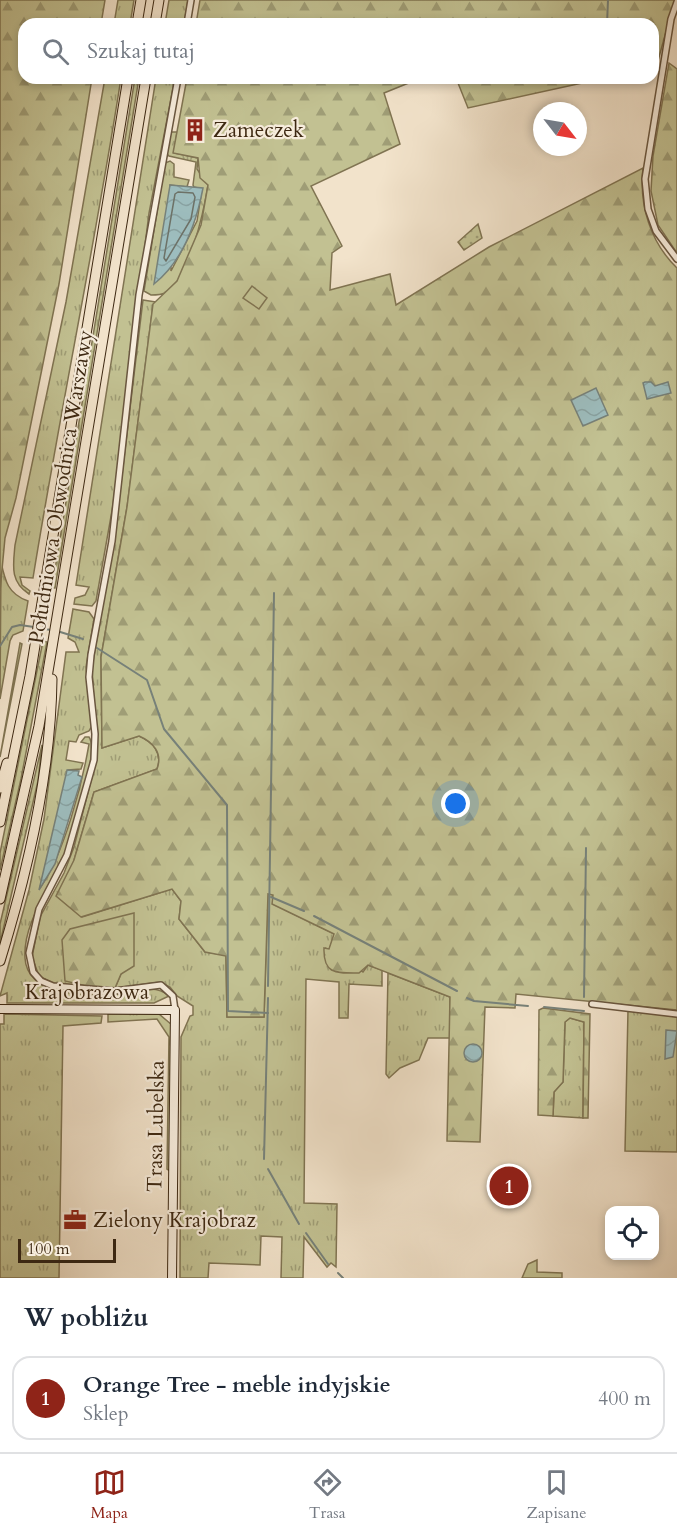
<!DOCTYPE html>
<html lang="pl">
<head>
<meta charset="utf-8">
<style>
	:root { --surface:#fff; --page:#f6f6f7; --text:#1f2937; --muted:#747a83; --line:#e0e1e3; --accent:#8f2418 }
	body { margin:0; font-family:Cardo,serif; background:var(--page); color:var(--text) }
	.controls { position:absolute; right:18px; bottom:18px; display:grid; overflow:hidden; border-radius:12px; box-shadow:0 3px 9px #0003 }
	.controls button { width:54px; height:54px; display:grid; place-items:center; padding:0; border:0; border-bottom:2px solid var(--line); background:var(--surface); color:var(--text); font:30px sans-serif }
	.compass { position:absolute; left:533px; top:102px; width:54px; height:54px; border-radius:50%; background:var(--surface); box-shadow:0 3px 9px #0003; rotate:121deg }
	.scale { position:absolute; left:18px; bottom:15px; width:98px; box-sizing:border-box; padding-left:6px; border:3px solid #3d2812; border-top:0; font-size:16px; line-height:21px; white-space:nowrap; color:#3d2812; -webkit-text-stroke:4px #f7eddd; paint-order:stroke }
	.you { position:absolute; left:456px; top:804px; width:21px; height:21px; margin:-15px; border:4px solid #fff; border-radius:50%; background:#1a73e8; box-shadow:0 0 0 9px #1a73e833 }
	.badge { display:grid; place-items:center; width:39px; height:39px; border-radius:50%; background:var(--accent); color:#fff; font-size:20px; font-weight:700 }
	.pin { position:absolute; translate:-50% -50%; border:3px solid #fff; box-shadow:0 2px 6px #0006 }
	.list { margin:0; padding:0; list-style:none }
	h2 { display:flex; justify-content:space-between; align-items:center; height:78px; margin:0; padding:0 24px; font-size:26px }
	h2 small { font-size:20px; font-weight:400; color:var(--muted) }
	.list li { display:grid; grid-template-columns:39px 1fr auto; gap:18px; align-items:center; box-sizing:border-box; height:84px; margin:0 12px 12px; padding:0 12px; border:2px solid var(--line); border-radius:18px }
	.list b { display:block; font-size:22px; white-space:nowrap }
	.list p { margin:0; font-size:20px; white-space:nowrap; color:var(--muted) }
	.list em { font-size:20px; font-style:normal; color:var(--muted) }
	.icon { flex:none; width:33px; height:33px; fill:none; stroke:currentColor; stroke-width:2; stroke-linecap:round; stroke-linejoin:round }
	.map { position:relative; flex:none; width:677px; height:1278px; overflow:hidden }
	.search { position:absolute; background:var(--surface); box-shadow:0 3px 9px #0003; left:18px; right:18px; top:18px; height:66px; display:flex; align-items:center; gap:15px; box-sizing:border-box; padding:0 21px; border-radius:18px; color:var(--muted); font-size:22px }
	.sheet { height:174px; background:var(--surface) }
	nav { display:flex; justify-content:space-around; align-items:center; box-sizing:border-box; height:84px; border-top:2px solid var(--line); background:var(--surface); font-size:16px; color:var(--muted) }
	nav a { display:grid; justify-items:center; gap:3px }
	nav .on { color:var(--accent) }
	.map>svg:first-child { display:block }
	.grass { fill:url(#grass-tufts); stroke:#807452; stroke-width:1.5 }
	.forest { fill:url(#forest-firs); stroke:#807452; stroke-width:1.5 }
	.park { fill:url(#park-dots); stroke:#807452; stroke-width:1.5 }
	.pitch { fill:#c2c192; stroke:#807452; stroke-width:1.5 }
	.water { fill:url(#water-waves); stroke:#778179; stroke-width:1.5 }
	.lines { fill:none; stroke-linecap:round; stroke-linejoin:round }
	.shore { stroke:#6d7268; stroke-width:1.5 }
	.stream { stroke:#778179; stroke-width:2 }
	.street-casing { stroke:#6a5740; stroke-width:8 }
	.secondary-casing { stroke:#3d2812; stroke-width:10 }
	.highway-casing { stroke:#3d2812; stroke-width:11 }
	.street { stroke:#f7eddd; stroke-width:5 }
	.secondary { stroke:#f7eddd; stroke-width:8 }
	.highway { stroke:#f2e3cb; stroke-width:9 }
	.labels { text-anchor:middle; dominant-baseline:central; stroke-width:4.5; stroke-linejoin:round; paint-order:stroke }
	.poi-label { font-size:21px; fill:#3d2812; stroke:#f7eddd; text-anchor:start }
	.street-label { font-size:21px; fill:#3d2812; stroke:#f7eddd }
</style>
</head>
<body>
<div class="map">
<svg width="677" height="1278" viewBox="0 0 677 1278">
	<defs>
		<pattern id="grass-tufts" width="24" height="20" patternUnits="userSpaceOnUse" patternTransform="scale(1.5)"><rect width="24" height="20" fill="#c2c192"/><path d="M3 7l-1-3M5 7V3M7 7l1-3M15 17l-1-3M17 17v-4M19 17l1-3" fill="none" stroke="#9f9d76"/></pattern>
		<pattern id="forest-firs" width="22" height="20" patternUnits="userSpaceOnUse" patternTransform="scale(1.5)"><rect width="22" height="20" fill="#c2c192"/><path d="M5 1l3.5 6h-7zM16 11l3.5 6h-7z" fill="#9f9d76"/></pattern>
		<pattern id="park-dots" width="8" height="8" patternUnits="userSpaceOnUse" patternTransform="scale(1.5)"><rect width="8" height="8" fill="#c2c192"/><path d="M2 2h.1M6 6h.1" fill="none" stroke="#9f9d76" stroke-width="1.8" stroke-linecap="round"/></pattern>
		<pattern id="water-waves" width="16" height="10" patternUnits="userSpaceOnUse" patternTransform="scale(1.5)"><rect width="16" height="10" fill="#9dbdbe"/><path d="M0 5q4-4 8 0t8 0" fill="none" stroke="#88a2a2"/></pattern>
	</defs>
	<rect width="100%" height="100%" fill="#f2e3cb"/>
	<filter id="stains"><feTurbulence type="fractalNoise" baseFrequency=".00333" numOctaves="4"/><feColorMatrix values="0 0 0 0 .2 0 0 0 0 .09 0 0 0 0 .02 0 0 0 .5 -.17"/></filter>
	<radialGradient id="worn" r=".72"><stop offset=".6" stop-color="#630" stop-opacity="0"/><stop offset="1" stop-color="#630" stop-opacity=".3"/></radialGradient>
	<g class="grass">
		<path d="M118,0H134L130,24H114Z"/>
		<path d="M169,0H188L184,24H165Z"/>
		<path d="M105,78H121C95,245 60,411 33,578L20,577L22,585L30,591L29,594C10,582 13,566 15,545L66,302Z"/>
		<path d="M135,78H139L55,588H52Z"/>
		<path d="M156,78H175L149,213L113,505L96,601L92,606L74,604L75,598L85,595L89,587L76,585Z"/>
		<path d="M171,132H177L174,153L198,158L197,169L208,185C204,210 189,281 165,293C161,295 155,295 151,295L144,291L165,163L170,161L174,164V177L189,180L187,187L170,185L171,271L197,221L202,189L194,187L193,185L196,162L169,156L166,153Z"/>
		<path d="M143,300L156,302L153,305L127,507L101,657L102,748L139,736C153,742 163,753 157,769L94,792L74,860L82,917L172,889L181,901L179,919L205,952L226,955L227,1017H264L268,893L273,895V904L335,934L329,950L325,948L363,972L368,965L382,970V986L349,984L348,1018H339V982L306,979L304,1203L337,1204L336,1267L331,1263L327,1267L304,1237L303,1278H281L282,1237L261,1236L260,1265L209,1263L208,1278H180L181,1037L190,1016L193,1015V1006L177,996L170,987L160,982L115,988L121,974L95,988L53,983L39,976L32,957L40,917L64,873L74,847L97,757L92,668L116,525Z"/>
		<path d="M1,562C5,581 8,594 28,601L23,631L13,635L10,641L0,699Z"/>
		<path d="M73,609L89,612L94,619L86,667L92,726L89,731L79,735L76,742L69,741L66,760L83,763L81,769L68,770L40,888C64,854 82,785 89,744L81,742L85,737H89C100,752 70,841 62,860C49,891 23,923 25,958C27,997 88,996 117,994C135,992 154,983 169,996L154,1003H7V993L0,996L29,890L44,819L66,652H79L75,642L68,638Z"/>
		<path d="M43,641L47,642L21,779L0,870V853Z"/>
		<path d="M20,643L22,644L0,757Z"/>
		<path d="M42,745L38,781L0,943V924Z"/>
		<path d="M388,973L450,997V1038H428L419,1060L400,1068L389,1078L386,1074Z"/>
		<path d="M628,1010L677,1017V1152L625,1151Z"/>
		<path d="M4,1014L102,1016L101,1023L63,1026L59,1278H0V1024H4Z"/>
		<path d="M108,1014H159L172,1025L170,1171L167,1169L169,1037L157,1019L108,1022Z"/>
		<path d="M570,1018L584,1022L583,1118L553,1116L554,1092L563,1082L565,1022Z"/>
		<path d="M537,1260V1272L562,1273V1278H522L528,1264Z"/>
	</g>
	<g class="forest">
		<path d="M0,0H105L101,24H24V78H92L59,284L16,498L5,538L0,591Z"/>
		<path d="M200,0H675L657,64L653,67V24H196Z"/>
		<path d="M669,63L677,69V253L658,225L651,191L653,156Z"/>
		<path d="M187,78H421L384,93L400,144L311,186L342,246L332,253L330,290L390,274L396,305L489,247L643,168C639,205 650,242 677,268V1010L516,994L515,1008L485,1007L480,1142L447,1141L450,997L368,965L359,973C337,973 323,975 324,948L329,949L334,934L272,904L273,895L268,894L264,1017H227L226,956L205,952L179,919L181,901L172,889L81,917L56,896L74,860L94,792L157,769C163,753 153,742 139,736L102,748L101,657L127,507L153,304L177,281L201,225L208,185L200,178L198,158L173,153Z"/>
		<path d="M456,78H605L468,108Z"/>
		<path d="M134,913V966L121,974L115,988H95L65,981L62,940L70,929Z"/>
		<path d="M543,1008L590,1014L588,1118H583L584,1022L570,1018L565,1022L563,1082L554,1092L553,1116L538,1115L539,1010Z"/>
	</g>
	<path class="park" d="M478,224L482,238L464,250L458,242Z"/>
	<path class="pitch" d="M252,286L267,298L259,309L243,298Z"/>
	<g class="water">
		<path d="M170,185L203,188C196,225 183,261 154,284Z"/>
		<path d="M645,382H651L655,386L668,382L671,393L647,399L643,383Z"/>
		<path d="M596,388L608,415L583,426L571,400Z"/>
		<path d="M67,770L79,771L78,775L82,777L55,864L39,890Z"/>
		<path d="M666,1030L677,1031L673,1057L665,1059Z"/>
		<circle cx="473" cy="1053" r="9"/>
	</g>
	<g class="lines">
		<path class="shore" d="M178,192L193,193L195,197L191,219L166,261L164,258L175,194Z"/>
		<g class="stream">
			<path d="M607,24L608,0"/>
			<path d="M39,628L51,630"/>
			<path d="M57,631L83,639"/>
			<path d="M0,646L12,627L20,625L34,627"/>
			<path d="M97,648L147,680L164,729L227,805L228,1011L268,1013"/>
			<path d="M271,897L304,911"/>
			<path d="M314,916L457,991"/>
			<path d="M268,986L274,593"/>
			<path d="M584,997L586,848"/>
			<path d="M467,998L474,1001L528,1006"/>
			<path d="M544,1007L584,1011"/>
			<path d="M264,1159L268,998"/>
			<path d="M268,1169L299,1224"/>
			<path d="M306,1233L328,1264"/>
			<path d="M338,1273L343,1278"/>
		</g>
		<g class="street-casing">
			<g id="street">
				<path d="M677,2L671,19L645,179L648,209L656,231L677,259"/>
				<path d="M187,24L191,0"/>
				<path d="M592,1004L677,1014"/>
				<path d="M175,1010L173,996L161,985L115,991L53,986L41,981L33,972L29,953L39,909L67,855L94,760L95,734L89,677L91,655L112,541L139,295L178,78"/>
			</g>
		</g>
		<g class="secondary-casing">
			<path id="secondary" d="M0,1009L175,1010L172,1278"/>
		</g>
		<g class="highway-casing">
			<g id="highway">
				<path d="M137,24L141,0"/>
				<path d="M155,24L159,0"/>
				<path d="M0,788L7,763"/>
				<path d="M0,822L30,676L128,78"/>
				<path d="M0,899L39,726L146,78"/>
				<path d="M0,961C28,871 51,774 52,679"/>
			</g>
		</g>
		<use href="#street" class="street"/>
		<use href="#secondary" class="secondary"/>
		<use href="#highway" class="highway"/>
	</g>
	<defs>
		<g id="building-bare" transform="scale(1.8)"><path d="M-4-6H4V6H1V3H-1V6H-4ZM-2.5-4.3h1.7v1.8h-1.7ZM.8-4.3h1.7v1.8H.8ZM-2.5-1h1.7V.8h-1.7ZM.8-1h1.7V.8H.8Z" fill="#8f2418" stroke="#f7eddd" stroke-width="2.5" paint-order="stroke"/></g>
		<g id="office-bare" transform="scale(1.8)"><path d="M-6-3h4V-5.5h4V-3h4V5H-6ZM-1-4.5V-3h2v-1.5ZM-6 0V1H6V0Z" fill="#8f2418" stroke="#f7eddd" stroke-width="2.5" paint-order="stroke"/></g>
	</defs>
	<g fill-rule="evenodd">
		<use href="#building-bare" x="195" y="130"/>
		<use href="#office-bare" x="75" y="1220"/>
	</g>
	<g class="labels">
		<g class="poi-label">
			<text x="213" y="130">Zameczek</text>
			<text x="93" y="1220">Zielony Krajobraz</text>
		</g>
		<g class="street-label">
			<text transform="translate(61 487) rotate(-81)">Południowa Obwodnica Warszawy</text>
			<text x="87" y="992">Krajobrazowa</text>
			<text transform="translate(156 1126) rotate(-89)">Trasa Lubelska</text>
		</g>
	</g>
	<rect width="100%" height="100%" filter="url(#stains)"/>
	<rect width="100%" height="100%" fill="url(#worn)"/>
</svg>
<div class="controls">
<button><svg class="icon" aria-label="locate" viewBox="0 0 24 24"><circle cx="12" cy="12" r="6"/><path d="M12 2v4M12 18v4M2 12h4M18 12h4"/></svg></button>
</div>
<svg class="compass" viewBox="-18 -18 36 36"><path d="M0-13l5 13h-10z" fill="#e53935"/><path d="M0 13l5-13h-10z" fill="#747a83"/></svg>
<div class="scale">100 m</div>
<div class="you"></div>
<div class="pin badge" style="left:509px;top:1186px">1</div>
<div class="search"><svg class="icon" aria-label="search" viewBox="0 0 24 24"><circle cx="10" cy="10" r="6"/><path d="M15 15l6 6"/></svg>Szukaj tutaj</div>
</div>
<section class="sheet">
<h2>W pobliżu<small></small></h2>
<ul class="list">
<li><span class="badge">1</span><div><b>Orange Tree - meble indyjskie</b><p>Sklep</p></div><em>400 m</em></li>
</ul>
</section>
<nav>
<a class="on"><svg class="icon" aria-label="map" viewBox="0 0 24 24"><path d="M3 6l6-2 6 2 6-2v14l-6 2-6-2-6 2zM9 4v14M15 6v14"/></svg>Mapa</a>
<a><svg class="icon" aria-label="directions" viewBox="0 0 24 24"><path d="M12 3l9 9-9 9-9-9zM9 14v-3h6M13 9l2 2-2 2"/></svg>Trasa</a>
<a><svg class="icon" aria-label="saved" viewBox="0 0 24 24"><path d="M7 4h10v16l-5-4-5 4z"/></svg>Zapisane</a>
</nav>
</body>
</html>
